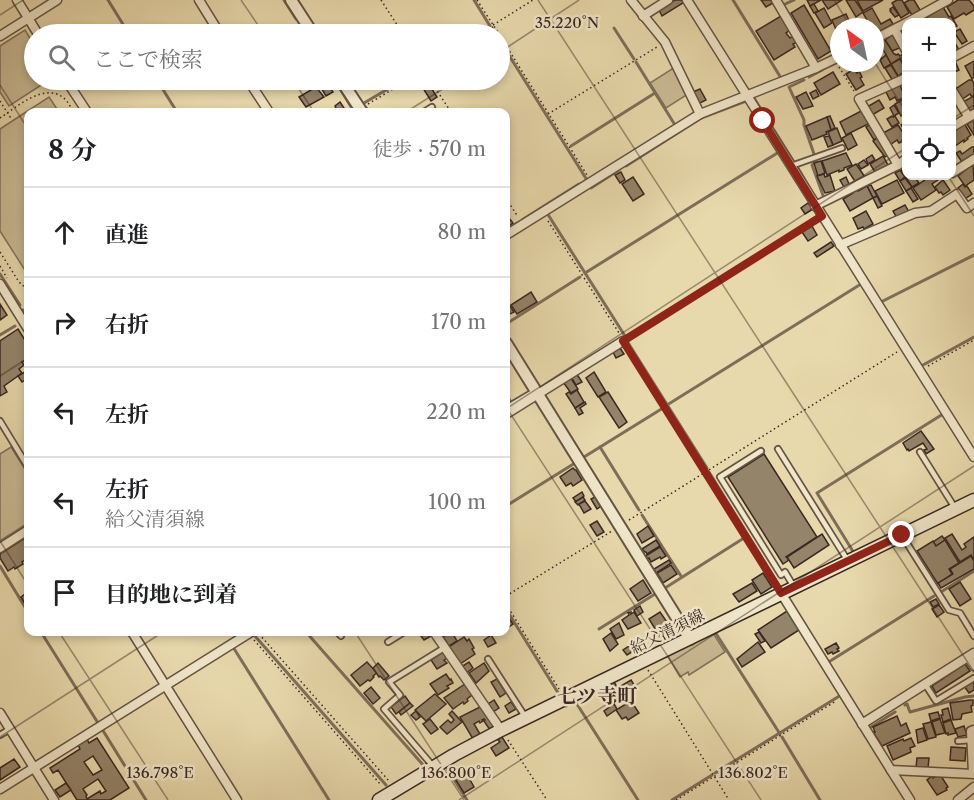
<!DOCTYPE html>
<html lang="ja">
<head>
<meta charset="utf-8">
<style>
	:root { --surface:#fff; --page:#f2f2f2; --text:#202124; --muted:#757577; --line:#e0e0e0 }
	body { margin:0; font-family:"Libre Caslon Text","Noto Serif JP",serif; background:var(--page); color:var(--text) }
	.controls { position:absolute; right:18px; top:18px; display:grid; overflow:hidden; border-radius:12px; box-shadow:0 3px 9px #0003 }
	.controls button { width:54px; height:54px; display:grid; place-items:center; padding:0; border:0; border-bottom:2px solid var(--line); background:var(--surface); color:var(--text); font:30px sans-serif }
	.compass { position:absolute; left:830px; top:18px; width:54px; height:54px; border-radius:50%; background:var(--surface); box-shadow:0 3px 9px #0003; rotate:327deg }
	.stop { position:absolute; width:18px; height:18px; margin:-14px; border:4px solid #8f2418; border-radius:50%; background:#fff }
	.stop.end { background:#8f2418; border-color:#fff; box-shadow:0 2px 6px #0008 }
	.list { margin:0; padding:0; list-style:none }
	h2 { display:flex; justify-content:space-between; align-items:center; height:78px; margin:0; padding:0 24px; font-size:26px }
	h2 small { font-size:20px; font-weight:400; color:var(--muted) }
	.list li { display:grid; grid-template-columns:39px 1fr auto; gap:18px; align-items:center; box-sizing:border-box; height:90px; padding:0 24px; border-top:2px solid var(--line) }
	.list b { display:block; font-size:22px; white-space:nowrap }
	.list p { margin:0; font-size:20px; white-space:nowrap; color:var(--muted) }
	.list em { font-size:20px; font-style:normal; color:var(--muted) }
	.icon { flex:none; width:33px; height:33px; fill:none; stroke:currentColor; stroke-width:2; stroke-linecap:round; stroke-linejoin:round }
	.map { position:relative; flex:none; width:974px; height:800px; overflow:hidden }
	.search { position:absolute; background:var(--surface); box-shadow:0 3px 9px #0003; left:24px; top:24px; width:486px; height:66px; display:flex; align-items:center; gap:15px; box-sizing:border-box; padding:0 21px; border-radius:33px; color:var(--muted); font-size:22px }
	.panel { position:absolute; background:var(--surface); box-shadow:0 3px 9px #0003; left:24px; top:108px; width:486px; height:528px; border-radius:12px }
	.map>svg:first-child { display:block }
	.green { fill:#cabb95; stroke:#82725c; stroke-width:1.5 }
	.lines { fill:none; stroke-linecap:round; stroke-linejoin:round }
	.stream { stroke:#7e6e59; stroke-width:3 }
	.building { fill:#94846a; stroke:#392822; stroke-width:1.5; fill-rule:evenodd }
	.service-casing { stroke:#655444; stroke-width:8 }
	.minor-casing { stroke:#655444; stroke-width:11 }
	.tertiary-casing { stroke:#655444; stroke-width:14 }
	.secondary-casing { stroke:#392822; stroke-width:15 }
	.path { stroke:#392822; stroke-width:1.5; stroke-dasharray:1.5 3; stroke-linecap:butt }
	.service { stroke:#f0e6c9; stroke-width:4.5 }
	.minor { stroke:#f0e6c9; stroke-width:8 }
	.tertiary { stroke:#f0e6c9; stroke-width:10 }
	.secondary { stroke:#f0e6c9; stroke-width:12 }
	.route { stroke:#8f2418; stroke-width:8 }
	.ticks { fill:none; stroke:#392822; stroke-width:1.5; stroke-opacity:0.45 }
	.labels { text-anchor:middle; dominant-baseline:central; stroke-width:5; stroke-linejoin:round; paint-order:stroke }
	.street-label { font-size:16px; fill:#392822; stroke:#f0e6c9 }
	.quarter-label { font-size:20px; font-weight:bold; fill:#392822; stroke:#f0e6c9 }
	.ticks-label { font-size:15px; text-anchor:middle; fill:#392822; stroke:#f0e6c9; stroke-width:5; stroke-linejoin:round; paint-order:stroke }
</style>
</head>
<body>
<div class="map">
<svg width="974" height="800" viewBox="0 0 974 800">
	<rect width="100%" height="100%" fill="#e8d9ac"/>
	<filter id="stains"><feTurbulence type="fractalNoise" baseFrequency=".00333" numOctaves="4"/><feColorMatrix values="0 0 0 0 .2 0 0 0 0 .09 0 0 0 0 .02 0 0 0 .5 -.17"/></filter>
	<radialGradient id="worn" r=".72"><stop offset=".6" stop-color="#630" stop-opacity="0"/><stop offset="1" stop-color="#630" stop-opacity=".3"/></radialGradient>
	<g class="green">
		<path d="M25,30L34,45V80H49L9,106L0,92V46Z"/>
		<path d="M675,67L688,94L666,108L650,83Z"/>
		<path d="M49,97L59,112H28V275L0,231V129Z"/>
		<path d="M11,447L28,474V523L0,541V454Z"/>
		<path d="M713,633L725,652L689,675L688,672L680,677L667,655Z"/>
	</g>
	<g class="lines">
		<g class="stream">
			<path d="M108,0L129,34"/>
			<path d="M284,0L296,19"/>
			<path d="M474,0L490,26L476,34"/>
			<path d="M733,0L781,78"/>
			<path d="M783,5L794,0"/>
			<path d="M300,25L304,31"/>
			<path d="M614,28L634,59"/>
			<path d="M492,29L496,34"/>
			<path d="M500,41L587,180L585,181"/>
			<path d="M636,62L675,125"/>
			<path d="M809,77L822,70"/>
			<path d="M157,80L177,112"/>
			<path d="M804,80L789,87L804,120V125L814,154"/>
			<path d="M339,87L353,110L349,112"/>
			<path d="M754,98L794,162"/>
			<path d="M364,103L403,80"/>
			<path d="M366,108L369,112"/>
			<path d="M571,146L655,93"/>
			<path d="M816,161L812,165L824,198"/>
			<path d="M626,166L701,118L746,101"/>
			<path d="M798,168L809,187"/>
			<path d="M591,188L619,170"/>
			<path d="M547,213L625,336"/>
			<path d="M522,220L579,184"/>
			<path d="M506,230L519,222"/>
			<path d="M585,273L779,152"/>
			<path d="M0,274L20,305"/>
			<path d="M881,302L974,255"/>
			<path d="M23,310L28,319"/>
			<path d="M506,324L580,277"/>
			<path d="M0,335L15,326"/>
			<path d="M627,341L707,468"/>
			<path d="M923,365L974,337"/>
			<path d="M506,393L510,401"/>
			<path d="M667,405L861,284"/>
			<path d="M600,447L639,510"/>
			<path d="M584,457L663,408"/>
			<path d="M709,472L780,587"/>
			<path d="M506,506L575,463"/>
			<path d="M642,515L681,576"/>
			<path d="M0,542L28,525"/>
			<path d="M854,553L817,493L943,414"/>
			<path d="M0,566L28,612"/>
			<path d="M665,588L744,538"/>
			<path d="M941,592L974,571"/>
			<path d="M506,609L560,696"/>
			<path d="M599,629L655,594"/>
			<path d="M41,632L98,723"/>
			<path d="M306,632L424,766"/>
			<path d="M715,632L780,734"/>
			<path d="M254,635L386,785"/>
			<path d="M230,641L243,632"/>
			<path d="M233,647L329,800"/>
			<path d="M827,663L934,596"/>
			<path d="M905,705L907,704L910,712L965,697L974,696"/>
			<path d="M566,706L575,701L638,800"/>
			<path d="M871,727L895,712"/>
			<path d="M102,729L146,800"/>
			<path d="M782,737L820,800"/>
			<path d="M444,768L446,767L467,800"/>
			<path d="M715,773L841,695"/>
			<path d="M672,800L712,775"/>
		</g>
	</g>
	<g class="building">
		<path d="M675,0H682L683,3L662,16L659,10Z"/>
		<path d="M761,0H771L773,3L766,7Z"/>
		<path d="M807,0H821L810,6Z"/>
		<path d="M822,0H842L828,9Z"/>
		<path d="M846,0H855L863,12L856,17Z"/>
		<path d="M857,0H883L863,11Z"/>
		<path d="M897,0H902L909,13L901,18L892,3Z"/>
		<path d="M909,0H914L920,10L912,15L904,3Z"/>
		<path d="M958,0H969L974,6V10L966,15L964,13L954,19L947,7Z"/>
		<path d="M814,4L818,11L814,13L810,6Z"/>
		<path d="M804,5L831,51L818,59L791,13Z"/>
		<path d="M893,7L899,15L895,17L890,11L891,10L890,9Z"/>
		<path d="M943,7L949,17L951,16L957,26L952,29V22H926L924,19Z"/>
		<path d="M824,8L832,23L824,28L815,13Z"/>
		<path d="M872,8L881,24L890,19L893,24L877,33L875,27H871L863,13Z"/>
		<path d="M846,14L852,27H839V37L832,20Z"/>
		<path d="M781,16L790,30L786,33L790,38L793,36L797,42L793,44L795,47L774,60L756,31Z"/>
		<path d="M906,28V43L900,32Z"/>
		<path d="M960,29L967,41L962,44L954,32Z"/>
		<path d="M894,34L902,47L892,51L885,40Z"/>
		<path d="M883,40H885L894,54H895L896,55L898,54L900,56L905,53L906,55L902,58L904,61L902,62L900,58L891,64L879,42Z"/>
		<path d="M955,43L959,50L952,55V45Z"/>
		<path d="M875,48L881,57L875,62Z"/>
		<path d="M886,55L891,64L884,68L880,60Z"/>
		<path d="M900,59L906,71L898,76L891,64Z"/>
		<path d="M955,61L959,70L952,73V63Z"/>
		<path d="M974,61V77L972,79L965,66Z"/>
		<path d="M858,63H871L862,69Z"/>
		<path d="M891,65L899,78L893,81L885,68Z"/>
		<path d="M854,69L857,73L859,71L862,77L860,78L864,85L856,90L846,74Z"/>
		<path d="M833,72L840,84L821,95L814,83Z"/>
		<path d="M355,80H370L360,87Z"/>
		<path d="M418,80H426L437,97L431,101Z"/>
		<path d="M969,80H972L974,83V95L972,97L970,94L961,100L954,90Z"/>
		<path d="M326,82L333,92L326,96L320,86Z"/>
		<path d="M899,83L905,97L897,101L895,97L890,100L885,90Z"/>
		<path d="M316,87L324,97L306,107L299,97Z"/>
		<path d="M700,89L706,100L698,104L693,92Z"/>
		<path d="M816,90L819,96L813,99L810,93Z"/>
		<path d="M806,92L813,106L803,109L796,97Z"/>
		<path d="M974,96V109L968,113L961,103Z"/>
		<path d="M879,100L884,108L872,115L867,107Z"/>
		<path d="M902,100L906,104V113L901,116L895,104Z"/>
		<path d="M340,102L344,108L338,112L335,106Z"/>
		<path d="M894,105L899,113L894,116L890,108Z"/>
		<path d="M863,110L870,123L846,135L840,122Z"/>
		<path d="M830,116L835,128L831,130L827,117Z"/>
		<path d="M892,116L893,117L895,116L899,123L892,127L887,119Z"/>
		<path d="M827,117L831,130L826,132L827,134L812,140L806,126Z"/>
		<path d="M974,120V135L967,124Z"/>
		<path d="M906,121V133L901,125Z"/>
		<path d="M964,123L971,135L967,138L968,139L964,142V140L952,148V132Z"/>
		<path d="M871,124L879,137L874,140L866,127Z"/>
		<path d="M898,125L906,137L902,140L903,141L899,143L897,140L890,145L883,133Z"/>
		<path d="M837,128L842,141L833,145L828,132Z"/>
		<path d="M851,133L857,145L848,150L842,138Z"/>
		<path d="M829,136L833,145L828,147L824,137Z"/>
		<path d="M879,137L888,155L885,157L873,141Z"/>
		<path d="M972,147H974V155L962,162L956,153L960,151L962,154Z"/>
		<path d="M846,153L852,165L844,168V170L839,172V170L827,175L822,161Z"/>
		<path d="M872,155L875,160L868,164L866,159Z"/>
		<path d="M883,156L888,165L875,172L870,164Z"/>
		<path d="M864,160L868,165L861,169L858,164Z"/>
		<path d="M821,161L825,173L818,176L814,163Z"/>
		<path d="M906,163V176H909L906,177L900,168Z"/>
		<path d="M856,164L865,177L856,183L847,169Z"/>
		<path d="M973,164L974,180L965,186L958,176Z"/>
		<path d="M900,170L905,177L900,181L895,173Z"/>
		<path d="M621,172L625,180L620,183L615,175Z"/>
		<path d="M824,174L825,177L830,175L835,191L825,193L817,176Z"/>
		<path d="M909,176H914L919,183L912,187L906,178Z"/>
		<path d="M931,176H939L941,178L932,184L936,190L921,200L913,188Z"/>
		<path d="M633,177L644,194L633,201L622,184Z"/>
		<path d="M846,177L849,184L844,187L840,180Z"/>
		<path d="M905,178L912,187L906,191L900,181Z"/>
		<path d="M897,180L904,193L882,204L875,191Z"/>
		<path d="M943,180L950,190L943,195L941,192L939,193L935,187Z"/>
		<path d="M963,184L965,187L967,186L972,194L965,199L958,188Z"/>
		<path d="M871,185L877,196L873,198L867,186Z"/>
		<path d="M867,186L873,198L850,211L843,199L853,193V192L857,190L858,191Z"/>
		<path d="M911,188L918,199L913,202L906,191Z"/>
		<path d="M877,196L882,206L878,208L873,198Z"/>
		<path d="M808,203L813,209L805,214L801,208Z"/>
		<path d="M905,205L909,212L897,218L893,211Z"/>
		<path d="M866,211L873,224L864,229L863,227L858,229L853,218Z"/>
		<path d="M509,218L513,223L507,227L506,220Z"/>
		<path d="M812,226L817,235L808,241L802,232Z"/>
		<path d="M831,242L834,246L817,257L814,253Z"/>
		<path d="M531,292L537,302L517,314L511,305Z"/>
		<path d="M506,300L514,312L506,316Z"/>
		<path d="M0,304L7,315L0,320Z"/>
		<path d="M18,329L28,345V359L22,362L24,365L19,369L22,373L4,386L7,392L0,396V341Z"/>
		<path d="M620,348L624,354L616,358L613,352Z"/>
		<path d="M28,370V378L22,382L18,376Z"/>
		<path d="M594,372L606,392L598,397L586,378Z"/>
		<path d="M576,373L582,382L576,385L571,377Z"/>
		<path d="M570,377L578,389L571,393L563,382Z"/>
		<path d="M577,390L584,402L575,408L566,394L569,392L571,394Z"/>
		<path d="M608,392L627,422L619,428L599,397Z"/>
		<path d="M585,402L586,404L580,408L583,413L579,415L575,408Z"/>
		<path d="M921,431L934,449L926,454L924,450L927,449L923,443L909,451L908,449L907,450L903,443Z"/>
		<path d="M764,454L817,537L786,557L789,560L783,564L728,477Z"/>
		<path d="M573,468L575,470H576L582,480L573,486L571,483L566,486L560,477Z"/>
		<path d="M582,492L584,496L576,502L573,498Z"/>
		<path d="M583,497L585,500L578,505L575,502Z"/>
		<path d="M595,497L601,506L597,509L591,499Z"/>
		<path d="M585,501L591,509L584,513L579,504Z"/>
		<path d="M597,521L604,532L597,536L590,525Z"/>
		<path d="M648,526L654,536L642,543L637,534Z"/>
		<path d="M822,534L829,545L794,568L787,557Z"/>
		<path d="M952,534L962,550L966,547L964,544L974,537V560L971,555L960,562L945,538Z"/>
		<path d="M28,536V558L22,562L23,564L15,569L14,567L8,571L0,558V554Z"/>
		<path d="M942,536L945,540L936,546L933,542Z"/>
		<path d="M656,540L660,546L647,554L646,552H645L642,549Z"/>
		<path d="M945,540L959,563L949,569L952,574L938,584L917,551L933,541L936,546Z"/>
		<path d="M660,547L666,556L661,559L660,557L651,562L649,558L648,559L646,557L647,555Z"/>
		<path d="M971,556L974,561V569L941,588L938,583L953,574L950,569Z"/>
		<path d="M669,560L671,563L656,573L654,569Z"/>
		<path d="M671,565L677,574L663,583L657,573Z"/>
		<path d="M763,573L772,587L761,594L752,580Z"/>
		<path d="M643,580L651,593L638,601L630,589Z"/>
		<path d="M960,582L971,599L960,606L949,589Z"/>
		<path d="M752,583L757,591L739,602L733,594Z"/>
		<path d="M28,592V609L21,597Z"/>
		<path d="M936,599L939,604L933,607L930,602Z"/>
		<path d="M939,605L944,612L937,617L932,609Z"/>
		<path d="M640,606L643,612L637,616L634,610Z"/>
		<path d="M787,611L799,630L771,648L758,630Z"/>
		<path d="M631,612V614L634,612L641,623L628,629L622,620L629,615L628,613Z"/>
		<path d="M660,612L671,628L668,630L669,632L660,637L649,619Z"/>
		<path d="M509,618L513,624L506,629V620Z"/>
		<path d="M619,623L624,635L616,639L610,629Z"/>
		<path d="M418,632H428L431,636L424,640Z"/>
		<path d="M450,632H457L453,634L457,641L449,646L443,637Z"/>
		<path d="M759,632L765,641L761,643L755,634Z"/>
		<path d="M611,633L618,644L610,651L603,639Z"/>
		<path d="M491,635L496,643L488,647L484,640Z"/>
		<path d="M464,637L467,641L469,639L474,648L472,649L475,654L460,664L449,647Z"/>
		<path d="M758,642L765,652L742,667L737,659Z"/>
		<path d="M836,643L839,648L837,649L839,651L833,654L832,652L828,654L825,649Z"/>
		<path d="M629,646L632,652L627,655L623,650Z"/>
		<path d="M443,652L447,658L444,660L447,663L437,669L431,660Z"/>
		<path d="M367,662L377,673L373,676L374,677L370,681L368,680L360,686L351,675Z"/>
		<path d="M469,662L473,668L466,673L461,667Z"/>
		<path d="M378,663L389,676L384,680L380,676L379,677L373,668Z"/>
		<path d="M484,663L489,671L476,683L469,673Z"/>
		<path d="M965,664L970,671L936,693L932,686Z"/>
		<path d="M446,674L450,680L451,679L453,683L447,686L449,688L438,695L430,684Z"/>
		<path d="M497,679L506,693L500,697L491,682Z"/>
		<path d="M631,680L636,688L627,694L621,686Z"/>
		<path d="M974,680V690L969,693L964,686Z"/>
		<path d="M614,682L620,692L611,698L604,688Z"/>
		<path d="M465,684L472,695L467,699L468,701L464,704L463,702L453,709L444,698Z"/>
		<path d="M371,687L380,698L373,704L364,693Z"/>
		<path d="M620,693L623,697L614,702L611,698Z"/>
		<path d="M435,694L446,704L426,721L415,710Z"/>
		<path d="M631,694L634,699L627,703L624,698Z"/>
		<path d="M405,696L410,703L396,714L391,707Z"/>
		<path d="M494,700L499,708L493,712L488,704Z"/>
		<path d="M970,700H973V705L971,706L972,712L962,714L961,719L953,720L950,703Z"/>
		<path d="M631,701L639,713L628,720L626,717L622,719L616,710Z"/>
		<path d="M511,702L516,709L509,713L505,706Z"/>
		<path d="M410,703L413,706L401,715L399,712Z"/>
		<path d="M614,704L617,709L607,716L604,711Z"/>
		<path d="M482,706L495,726L490,730L484,721L485,720L484,719L482,720L483,721L480,723L479,721L474,724L480,734L473,739L460,717Z"/>
		<path d="M948,708L951,719L943,722L941,715H943L942,710Z"/>
		<path d="M416,711L420,717L416,720L411,715Z"/>
		<path d="M452,711L462,722L447,734L440,727L448,720L451,723L454,720L449,714Z"/>
		<path d="M938,712L940,718L931,721L929,714Z"/>
		<path d="M897,716L901,726L906,723L910,733L882,746L873,732H875L873,727Z"/>
		<path d="M430,719L438,729L431,734L423,724Z"/>
		<path d="M940,719L945,733L936,735L932,722Z"/>
		<path d="M951,720L956,733L948,735V733L946,734L943,723Z"/>
		<path d="M931,722L936,737L928,739L923,724Z"/>
		<path d="M964,726L967,735L958,737L955,729Z"/>
		<path d="M923,728L927,740L918,743L916,730Z"/>
		<path d="M502,737L509,748L496,756L491,748L500,742L498,740Z"/>
		<path d="M97,738L129,788L110,800H77L58,770L53,773L50,768L80,749L78,745L87,739L89,743ZM93,756L102,770L93,775L84,762ZM98,779L106,791L101,794L100,791L87,799L86,796L87,795L83,789Z"/>
		<path d="M911,738L915,746L910,748L911,752L893,760L887,746L903,739L904,741Z"/>
		<path d="M951,747L966,748L965,761L950,760Z"/>
		<path d="M917,758H929L928,768L916,767Z"/>
		<path d="M14,759L20,767L0,780V768Z"/>
		<path d="M464,769L474,787L464,793L454,777V774Z"/>
		<path d="M938,774L940,777L941,776L948,787L946,788L947,790L937,795L927,780L932,776L933,778Z"/>
		<path d="M66,783L71,790L60,797L55,790Z"/>
	</g>
	<g class="lines">
		<g class="service-casing">
			<g id="service">
				<path d="M424,112L432,107"/>
				<path d="M791,166L842,148"/>
				<path d="M506,408L535,391"/>
				<path d="M0,421L28,467"/>
				<path d="M778,449L848,561"/>
				<path d="M761,451L720,477L781,575L785,572L794,587"/>
				<path d="M920,452L955,508"/>
				<path d="M903,537L949,610L960,613L974,636"/>
				<path d="M337,632L341,636"/>
				<path d="M388,642L404,632"/>
				<path d="M488,659L526,718"/>
				<path d="M925,684L936,701L974,678"/>
				<path d="M0,735L10,729"/>
				<path d="M958,741L971,740"/>
				<path d="M432,765L384,709L400,695L389,682L444,648"/>
			</g>
		</g>
		<g class="minor-casing">
			<g id="minor">
				<path d="M17,0L38,34"/>
				<path d="M199,0L220,34"/>
				<path d="M631,0L665,42L700,114"/>
				<path d="M687,0L974,457"/>
				<path d="M776,0L816,68"/>
				<path d="M643,16L668,0"/>
				<path d="M908,22L948,0"/>
				<path d="M895,30L906,50"/>
				<path d="M0,36L57,0"/>
				<path d="M875,39L906,23"/>
				<path d="M952,58L974,46"/>
				<path d="M66,80L87,112"/>
				<path d="M248,80L269,112"/>
				<path d="M952,90L968,116"/>
				<path d="M952,127L974,114"/>
				<path d="M898,165L859,99L906,78"/>
				<path d="M952,173L974,159"/>
				<path d="M815,206L898,165L906,159"/>
				<path d="M506,235L700,114L816,68L839,57"/>
				<path d="M840,245L915,213L931,211L957,194L967,208L974,203"/>
				<path d="M0,284L28,329"/>
				<path d="M506,414L623,341"/>
				<path d="M0,548L28,530"/>
				<path d="M781,593L891,770L974,774"/>
				<path d="M132,632L237,800"/>
				<path d="M434,632L501,730"/>
				<path d="M968,657L974,666"/>
				<path d="M0,713L54,800"/>
				<path d="M862,724L974,653"/>
				<path d="M891,770L910,800"/>
				<path d="M973,773L971,731L974,730"/>
				<path d="M0,789L251,632"/>
				<path d="M958,800L974,787"/>
			</g>
		</g>
		<g class="tertiary-casing">
			<g id="tertiary">
				<path d="M291,0L313,34"/>
				<path d="M341,80L362,112"/>
				<path d="M506,343L690,639"/>
			</g>
		</g>
		<g class="secondary-casing">
			<path id="secondary" d="M379,800L454,755L501,730L974,500"/>
		</g>
		<g class="path">
			<path d="M381,0L403,34"/>
			<path d="M477,0L499,34"/>
			<path d="M493,25L533,0"/>
			<path d="M480,34L493,27"/>
			<path d="M500,36L587,175"/>
			<path d="M839,67L854,91"/>
			<path d="M430,80L451,112"/>
			<path d="M0,101L12,120"/>
			<path d="M368,104L408,80"/>
			<path d="M301,112L306,109"/>
			<path d="M548,114L657,47"/>
			<path d="M0,118C17,107 46,80 66,100C69,104 71,108 74,112"/>
			<path d="M506,198L518,217"/>
			<path d="M548,221L619,333"/>
			<path d="M0,252L19,282L28,290"/>
			<path d="M0,266L7,278"/>
			<path d="M629,337L816,220"/>
			<path d="M627,348L776,585"/>
			<path d="M928,366L974,340"/>
			<path d="M629,520L897,352"/>
			<path d="M506,596L612,531"/>
			<path d="M506,604L559,689"/>
			<path d="M259,634L389,781"/>
			<path d="M254,640L381,785"/>
			<path d="M648,670L729,800"/>
			<path d="M508,740L547,800"/>
			<path d="M676,800L836,701"/>
		</g>
		<use href="#service" class="service"/>
		<use href="#minor" class="minor"/>
		<use href="#tertiary" class="tertiary"/>
		<use href="#secondary" class="secondary"/>
	</g>
	<g class="lines">
		<path class="route" d="M763,121L822,216L623,341L781,593L902,535"/>
	</g>
	<path class="ticks" d="M241,0L264,34M538,0L974,672M834,0L851,27M0,15L23,0M500,52L579,0M875,63L906,112M293,80L314,112M0,85L28,129M406,112L457,80M952,119L974,105M948,176L974,216M0,376L28,358M506,407L761,800M506,409L906,148M0,541L28,585M59,632L168,800M355,632L464,800M0,737L163,632M459,800L974,466"/>
	<g class="labels">
		<g class="street-label">
			<text transform="translate(667 631) rotate(-26)">給父清須線</text>
		</g>
		<g class="quarter-label">
			<text x="597" y="696">七ツ寺町</text>
		</g>
	</g>
	<g class="ticks-label">
		<text x="567" y="28">35.220°N</text>
		<text x="160" y="778">136.798°E</text>
		<text x="456" y="778">136.800°E</text>
		<text x="753" y="778">136.802°E</text>
	</g>
	<rect width="100%" height="100%" filter="url(#stains)"/>
	<rect width="100%" height="100%" fill="url(#worn)"/>
</svg>
<div class="controls">
<button>+</button>
<button>−</button>
<button><svg class="icon" aria-label="locate" viewBox="0 0 24 24"><circle cx="12" cy="12" r="6"/><path d="M12 2v4M12 18v4M2 12h4M18 12h4"/></svg></button>
</div>
<svg class="compass" viewBox="-18 -18 36 36"><path d="M0-13l5 13h-10z" fill="#e53935"/><path d="M0 13l5-13h-10z" fill="#757577"/></svg>
<div class="stop" style="left:763px;top:121px"></div>
<div class="stop end" style="left:902px;top:535px"></div>
<div class="search"><svg class="icon" aria-label="search" viewBox="0 0 24 24"><circle cx="10" cy="10" r="6"/><path d="M15 15l6 6"/></svg>ここで検索</div>
<section class="panel">
<h2>8 分<small>徒歩 · 570 m</small></h2>
<ul class="list">
<li><svg class="icon" aria-label="ahead" viewBox="0 0 24 24"><path d="M12 20V5M6 11l6-6 6 6"/></svg><div><b>直進</b></div><em>80 m</em></li>
<li><svg class="icon" aria-label="right" viewBox="0 0 24 24"><path d="M7 20v-9h11M14 6l5 5-5 5"/></svg><div><b>右折</b></div><em>170 m</em></li>
<li><svg class="icon" aria-label="left" viewBox="0 0 24 24"><path d="M17 20v-9H6M10 6l-5 5 5 5"/></svg><div><b>左折</b></div><em>220 m</em></li>
<li><svg class="icon" aria-label="left" viewBox="0 0 24 24"><path d="M17 20v-9H6M10 6l-5 5 5 5"/></svg><div><b>左折</b><p>給父清須線</p></div><em>100 m</em></li>
<li><svg class="icon" aria-label="arrive" viewBox="0 0 24 24"><path d="M6 21V4h12l-3 4 3 4H6"/></svg><div><b>目的地に到着</b></div></li>
</ul>
</section>
</div>
</body>
</html>
